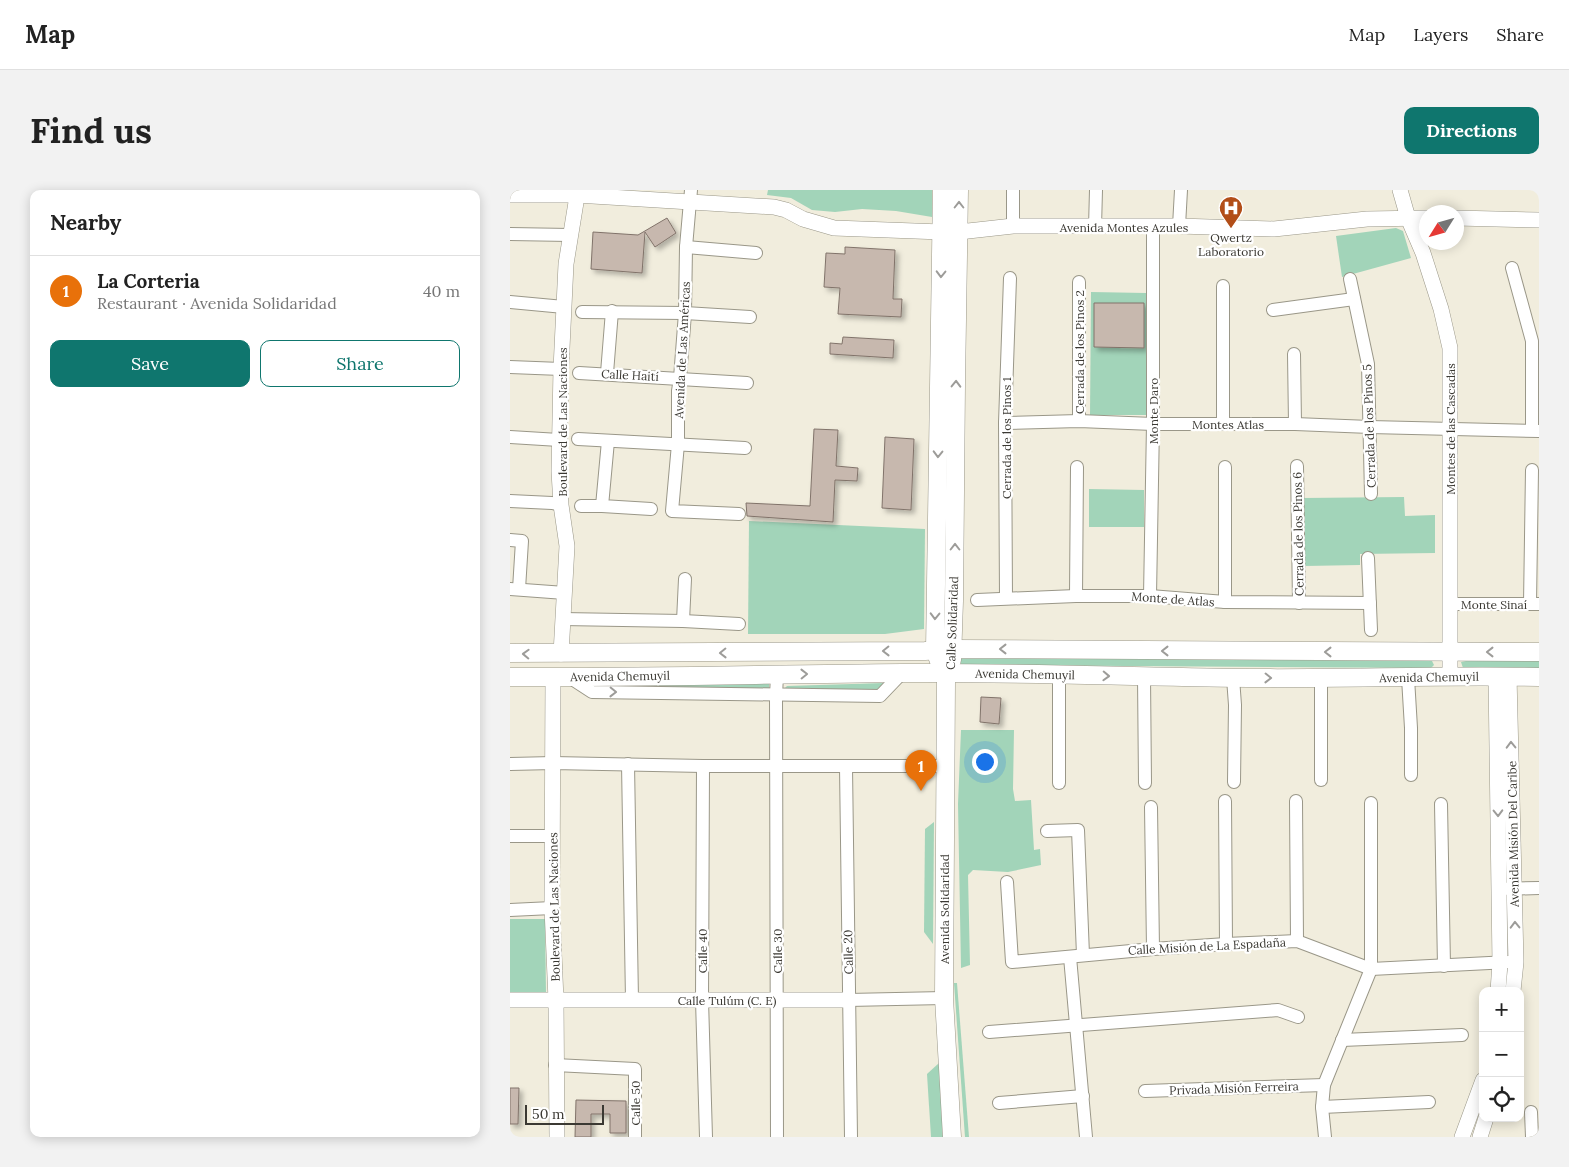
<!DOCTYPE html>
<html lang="en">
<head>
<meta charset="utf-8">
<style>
	:root { --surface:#fff; --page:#f2f2f2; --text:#222; --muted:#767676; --line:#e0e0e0; --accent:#0f766e }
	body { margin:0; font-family:Lora,serif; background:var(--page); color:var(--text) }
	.controls { position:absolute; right:15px; bottom:15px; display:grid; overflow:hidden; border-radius:10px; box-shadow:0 2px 12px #0003 }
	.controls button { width:45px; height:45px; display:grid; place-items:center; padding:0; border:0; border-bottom:1px solid var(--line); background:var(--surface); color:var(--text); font:25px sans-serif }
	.compass { position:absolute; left:909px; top:15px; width:45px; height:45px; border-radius:50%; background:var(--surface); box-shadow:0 2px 12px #0003; rotate:233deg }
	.scale { position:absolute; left:15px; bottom:12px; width:79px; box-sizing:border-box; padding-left:5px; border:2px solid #3b3933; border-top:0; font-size:14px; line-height:18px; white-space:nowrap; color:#3b3933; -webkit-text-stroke:4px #fff; paint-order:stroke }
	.you { position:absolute; left:474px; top:571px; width:18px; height:18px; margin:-12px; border:4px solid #fff; border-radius:50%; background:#1a73e8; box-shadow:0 0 0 8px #1a73e833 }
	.badge { display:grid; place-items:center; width:32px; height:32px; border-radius:50%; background:var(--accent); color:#fff; font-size:16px; font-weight:700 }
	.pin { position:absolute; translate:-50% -41px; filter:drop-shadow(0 1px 2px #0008) }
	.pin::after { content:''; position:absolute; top:26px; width:18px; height:15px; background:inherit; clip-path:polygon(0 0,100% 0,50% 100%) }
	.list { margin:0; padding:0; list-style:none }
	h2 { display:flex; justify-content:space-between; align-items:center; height:65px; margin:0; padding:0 20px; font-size:21px }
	h2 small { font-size:16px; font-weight:400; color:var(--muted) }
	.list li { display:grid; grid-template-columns:32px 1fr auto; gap:15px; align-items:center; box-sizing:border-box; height:70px; padding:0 20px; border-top:1px solid var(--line) }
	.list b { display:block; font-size:19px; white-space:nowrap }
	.list p { margin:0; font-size:16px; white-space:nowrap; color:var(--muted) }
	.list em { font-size:16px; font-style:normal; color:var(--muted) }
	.actions { display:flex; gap:10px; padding:15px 20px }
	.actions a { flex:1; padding:11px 0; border:1px solid var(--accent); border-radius:10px; text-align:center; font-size:18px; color:var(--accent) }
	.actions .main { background:var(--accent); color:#fff }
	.icon { flex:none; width:28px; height:28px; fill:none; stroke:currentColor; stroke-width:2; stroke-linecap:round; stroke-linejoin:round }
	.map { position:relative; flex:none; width:1029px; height:947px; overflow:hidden; border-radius:10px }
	header { display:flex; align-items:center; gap:30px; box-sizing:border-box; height:70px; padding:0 25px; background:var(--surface); border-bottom:1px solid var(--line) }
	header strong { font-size:24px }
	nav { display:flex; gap:28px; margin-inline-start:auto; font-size:18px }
	.intro { display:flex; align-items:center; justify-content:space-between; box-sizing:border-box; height:120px; padding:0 30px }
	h1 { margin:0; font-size:35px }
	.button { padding:12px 22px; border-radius:10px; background:var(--accent); color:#fff; font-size:18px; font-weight:700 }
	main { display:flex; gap:30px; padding:0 30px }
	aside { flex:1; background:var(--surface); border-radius:10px; box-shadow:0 2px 12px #0003 }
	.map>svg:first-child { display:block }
	.green { fill:#a2d4b9 }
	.building { fill:#c7b8ae; stroke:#81736a; filter:url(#shadow) }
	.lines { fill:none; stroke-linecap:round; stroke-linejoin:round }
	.minor-casing { stroke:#9a9788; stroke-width:14 }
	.tertiary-casing { stroke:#9a9788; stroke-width:16 }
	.secondary-casing { stroke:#9a9788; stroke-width:19 }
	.minor { stroke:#fff; stroke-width:12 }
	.tertiary { stroke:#fff; stroke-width:15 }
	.secondary { stroke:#fff; stroke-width:18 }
	.oneway { stroke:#9d9c99 }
	.labels { text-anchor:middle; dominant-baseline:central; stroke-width:4.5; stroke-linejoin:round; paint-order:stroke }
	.street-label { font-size:12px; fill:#3b3933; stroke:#fff }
	.poi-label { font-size:12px; fill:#3b3933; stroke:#fff }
</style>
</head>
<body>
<header>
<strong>Map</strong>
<nav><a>Map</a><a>Layers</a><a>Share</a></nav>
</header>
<div class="intro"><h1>Find us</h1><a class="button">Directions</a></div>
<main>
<aside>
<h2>Nearby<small></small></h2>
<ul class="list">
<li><span class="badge" style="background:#e8710a">1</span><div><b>La Corteria</b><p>Restaurant · Avenida Solidaridad</p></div><em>40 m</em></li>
</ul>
<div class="actions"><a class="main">Save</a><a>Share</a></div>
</aside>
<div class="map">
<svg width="1029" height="947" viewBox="0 0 1029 947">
	<defs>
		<filter id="shadow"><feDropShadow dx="3.5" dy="3.5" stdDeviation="2.5" flood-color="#0004"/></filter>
	</defs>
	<rect width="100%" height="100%" fill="#f1eddd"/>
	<g class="green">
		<path d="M258,0H422V27L386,21L352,19L325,22L302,20L281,8L257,5Z"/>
		<path d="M886,38L893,41L901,68L832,87L826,46Z"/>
		<path d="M581,102L636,103V225H580Z"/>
		<path d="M579,299L634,300V337H579Z"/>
		<path d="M894,307L895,326L925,325V363L850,364V375L795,376L793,308Z"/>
		<path d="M239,331L415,339L414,439L375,444H238Z"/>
		<path d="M450,467L922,471L924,475L921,478L451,475Z"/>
		<path d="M956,471H1029V478H953L951,472Z"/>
		<path d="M374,493L365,502L274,499L277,496Z"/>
		<path d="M259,494V500L80,497L78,495Z"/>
		<path d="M451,540H504L503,599L505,611L521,610L524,660L530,659L531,675L498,682L463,680L458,685L460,775L451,778L448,614Z"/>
		<path d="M424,632L423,754L414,742L415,639Z"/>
		<path d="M0,729H35L36,803L0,802Z"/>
		<path d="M444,793H447L459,947H455Z"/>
		<path d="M429,873L433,947H421L417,884Z"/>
	</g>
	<g class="building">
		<path d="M157,28L166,43L145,57L135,42L132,83L81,79L83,42L128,45Z"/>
		<path d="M335,57L385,60L383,109H392L391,127L328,124L330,98L314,97L316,63L335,64Z"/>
		<path d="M584,113H634V158L584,157Z"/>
		<path d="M333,147L384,150L383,168L320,164V153L332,154Z"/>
		<path d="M304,239L328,240L326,276L348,278L347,291L325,290L323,332L237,326L236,313L300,316Z"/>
		<path d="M375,247L404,249L401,320L372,318Z"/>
		<path d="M471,507L491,508L489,534L470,532Z"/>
		<path d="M0,898H9L8,934H0Z"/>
		<path d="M66,910L116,911V943H100V924H81V947H65Z"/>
	</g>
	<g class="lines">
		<g class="minor-casing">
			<g id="minor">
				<path d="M181,0L176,57L175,123L170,188L168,201V254L162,321L229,324"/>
				<path d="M503,36V0"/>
				<path d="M669,36L671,0"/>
				<path d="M585,37L586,0"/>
				<path d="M0,44L60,45"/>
				<path d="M176,57L246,63"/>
				<path d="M1002,78L1022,151V240"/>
				<path d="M840,89L858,174L861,304"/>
				<path d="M569,92V231"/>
				<path d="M0,112L54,117"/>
				<path d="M763,120L844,109"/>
				<path d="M72,122L175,123L240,127"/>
				<path d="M784,164L785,234"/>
				<path d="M0,177L51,179"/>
				<path d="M69,183L237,193"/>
				<path d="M97,183L102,121"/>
				<path d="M495,233L569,231L643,234H785L860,237L1029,241"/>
				<path d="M713,234V96"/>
				<path d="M0,247L49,250"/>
				<path d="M68,249L235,258"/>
				<path d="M98,251L92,316L141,319"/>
				<path d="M787,276L789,413"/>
				<path d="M0,311L42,313L51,315"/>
				<path d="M71,316H92"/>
				<path d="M0,350L12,351L9,399"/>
				<path d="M858,368L861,440"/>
				<path d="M0,399L55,403"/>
				<path d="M566,406L567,277"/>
				<path d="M640,406L643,234V37"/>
				<path d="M496,408L495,233L500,88"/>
				<path d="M467,410L566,406H640L715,412L860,413"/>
				<path d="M715,412V277"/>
				<path d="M940,414H1029"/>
				<path d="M1020,414L1022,280"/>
				<path d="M52,429L173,431L229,434"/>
				<path d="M173,431L175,389"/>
				<path d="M267,485L266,506L267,947"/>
				<path d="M59,487L82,502L370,506L392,483"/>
				<path d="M634,487L635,593"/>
				<path d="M723,488L725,515L724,592"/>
				<path d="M898,488L901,538V585"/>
				<path d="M0,574L43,573L193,576H436"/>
				<path d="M118,574L122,810"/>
				<path d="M193,576L192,810L196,947"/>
				<path d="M336,577L341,947"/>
				<path d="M811,590V489"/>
				<path d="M549,593V484"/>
				<path d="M715,611L716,754"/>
				<path d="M786,611L787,751"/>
				<path d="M931,614L934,776"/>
				<path d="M641,617L643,759"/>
				<path d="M537,641L568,640L573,765"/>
				<path d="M0,646H42"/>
				<path d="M497,692L502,772L643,759L716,754L787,751L861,779L999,772"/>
				<path d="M989,699L1029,698"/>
				<path d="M0,720L42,718"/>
				<path d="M560,767L576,947"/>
				<path d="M338,810L434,808"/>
				<path d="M479,842L768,820L788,827"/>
				<path d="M832,850L952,845"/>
				<path d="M45,875L125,879V947"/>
				<path d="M635,901L814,895"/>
				<path d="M489,913L573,906"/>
				<path d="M812,917L919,912"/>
				<path d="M1021,922L1022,947"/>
				<path d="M815,947L812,917L814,895L861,779V613"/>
			</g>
		</g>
		<g class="tertiary-casing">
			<g id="tertiary">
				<path d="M890,0L898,28L913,63L931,119L940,158V486"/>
				<path d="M0,5H66L264,17L276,20L293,29L324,38L432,42H449L503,36H669L764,39L857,29L916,28"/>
				<path d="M946,28L1029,30"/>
				<path d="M51,464L57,356L51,315L49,281L51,179L56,74L68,0"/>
				<path d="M986,486L990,773L988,801"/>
				<path d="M999,486L1006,772L1003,801"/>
				<path d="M43,487L42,718L46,810L47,947"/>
				<path d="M0,810H338"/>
				<path d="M952,947L973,890"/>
				<path d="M970,947L976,928"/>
			</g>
		</g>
		<g class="secondary-casing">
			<g id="secondary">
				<path d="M432,0L425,460L436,491L434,808L442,947"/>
				<path d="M0,463L415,461L442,459L1029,462"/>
				<path d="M442,470L444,411L446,194L449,0"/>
				<path d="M0,487C131,488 262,484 393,483C509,482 624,487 739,488C836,489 932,485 1029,487"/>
			</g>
		</g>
		<use href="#minor" class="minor"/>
		<use href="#tertiary" class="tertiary"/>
		<use href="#secondary" class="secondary"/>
	</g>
	<defs><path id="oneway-chevron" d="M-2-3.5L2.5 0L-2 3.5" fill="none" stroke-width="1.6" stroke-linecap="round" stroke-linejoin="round" transform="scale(1.25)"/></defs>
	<g class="oneway">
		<use href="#oneway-chevron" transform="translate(449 15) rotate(-90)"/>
		<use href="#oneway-chevron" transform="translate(431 84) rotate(91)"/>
		<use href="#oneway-chevron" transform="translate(446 194) rotate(-89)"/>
		<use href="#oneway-chevron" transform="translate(428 264) rotate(91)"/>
		<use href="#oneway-chevron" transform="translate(445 357) rotate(-90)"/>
		<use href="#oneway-chevron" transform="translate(425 426) rotate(91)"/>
		<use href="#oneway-chevron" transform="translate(493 459) rotate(-180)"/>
		<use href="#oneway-chevron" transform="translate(376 461) rotate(179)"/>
		<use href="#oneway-chevron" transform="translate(655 461) rotate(-180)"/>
		<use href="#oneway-chevron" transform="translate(818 462) rotate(-180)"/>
		<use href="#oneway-chevron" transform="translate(980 462) rotate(180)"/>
		<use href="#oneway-chevron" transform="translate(213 463) rotate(179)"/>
		<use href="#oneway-chevron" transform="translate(16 464) rotate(-178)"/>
		<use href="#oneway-chevron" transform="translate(294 484) rotate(-1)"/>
		<use href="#oneway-chevron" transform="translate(596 486) rotate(2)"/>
		<use href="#oneway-chevron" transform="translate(758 488) rotate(1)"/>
		<use href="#oneway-chevron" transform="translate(103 502) rotate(1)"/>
		<use href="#oneway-chevron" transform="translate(1001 555) rotate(-91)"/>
		<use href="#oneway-chevron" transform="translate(988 623) rotate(89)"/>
		<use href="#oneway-chevron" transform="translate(1005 735) rotate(-91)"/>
	</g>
	<defs>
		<g id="hospital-pin" transform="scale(1.25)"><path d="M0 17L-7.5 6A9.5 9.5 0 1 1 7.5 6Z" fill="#b24e18" stroke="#fff"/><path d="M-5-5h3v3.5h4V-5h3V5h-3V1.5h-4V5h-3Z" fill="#fff"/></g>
	</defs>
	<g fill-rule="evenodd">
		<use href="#hospital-pin" x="721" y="18"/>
	</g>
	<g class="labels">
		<g class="street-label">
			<text x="614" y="37">Avenida Montes Azules</text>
			<text transform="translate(172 160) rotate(-87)">Avenida de Las Américas</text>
			<text transform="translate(569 162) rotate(-90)">Cerrada de los Pinos 2</text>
			<text transform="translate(120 185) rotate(3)">Calle Haití</text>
			<text transform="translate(643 221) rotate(-90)">Monte Daro</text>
			<text transform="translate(52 232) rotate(-90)">Boulevard de Las Naciones</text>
			<text x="718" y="234">Montes Atlas</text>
			<text transform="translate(859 236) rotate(-92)">Cerrada de los Pinos 5</text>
			<text transform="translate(940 239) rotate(-90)">Montes de las Cascadas</text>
			<text transform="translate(496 248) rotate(-90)">Cerrada de los Pinos 1</text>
			<text transform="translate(788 344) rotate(-91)">Cerrada de los Pinos 6</text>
			<text transform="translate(663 409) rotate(4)">Monte de Atlas</text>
			<text x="984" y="414">Monte Sinaí</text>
			<text transform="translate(442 433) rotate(-88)">Calle Solidaridad</text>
			<text transform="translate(515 484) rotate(1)">Avenida Chemuyil</text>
			<text transform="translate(110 486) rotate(-1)">Avenida Chemuyil</text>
			<text transform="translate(919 487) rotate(-1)">Avenida Chemuyil</text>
			<text transform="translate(1003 644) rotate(-91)">Avenida Misión Del Caribe</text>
			<text transform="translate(44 717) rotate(-91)">Boulevard de Las Naciones</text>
			<text transform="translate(434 719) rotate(-90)">Avenida Solidaridad</text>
			<text transform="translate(697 756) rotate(-3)">Calle Misión de La Espadaña</text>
			<text transform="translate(192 761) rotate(-90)">Calle 40</text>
			<text transform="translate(267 761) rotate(-90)">Calle 30</text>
			<text transform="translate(338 762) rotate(-91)">Calle 20</text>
			<text x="217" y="810">Calle Tulúm (C. E)</text>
			<text transform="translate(724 898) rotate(-2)">Privada Misión Ferreira</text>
			<text transform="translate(125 913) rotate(-90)">Calle 50</text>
		</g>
		<g class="poi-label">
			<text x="721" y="47">Qwertz<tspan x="721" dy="14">Laboratorio</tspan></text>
		</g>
	</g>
</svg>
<div class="controls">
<button>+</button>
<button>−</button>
<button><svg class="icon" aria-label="locate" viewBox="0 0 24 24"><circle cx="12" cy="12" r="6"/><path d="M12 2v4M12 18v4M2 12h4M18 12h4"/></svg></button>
</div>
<svg class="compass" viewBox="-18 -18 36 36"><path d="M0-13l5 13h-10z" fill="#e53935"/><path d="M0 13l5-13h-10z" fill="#767676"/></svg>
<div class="scale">50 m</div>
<div class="you"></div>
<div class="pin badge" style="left:411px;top:601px;background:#e8710a">1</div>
</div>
</main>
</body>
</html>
